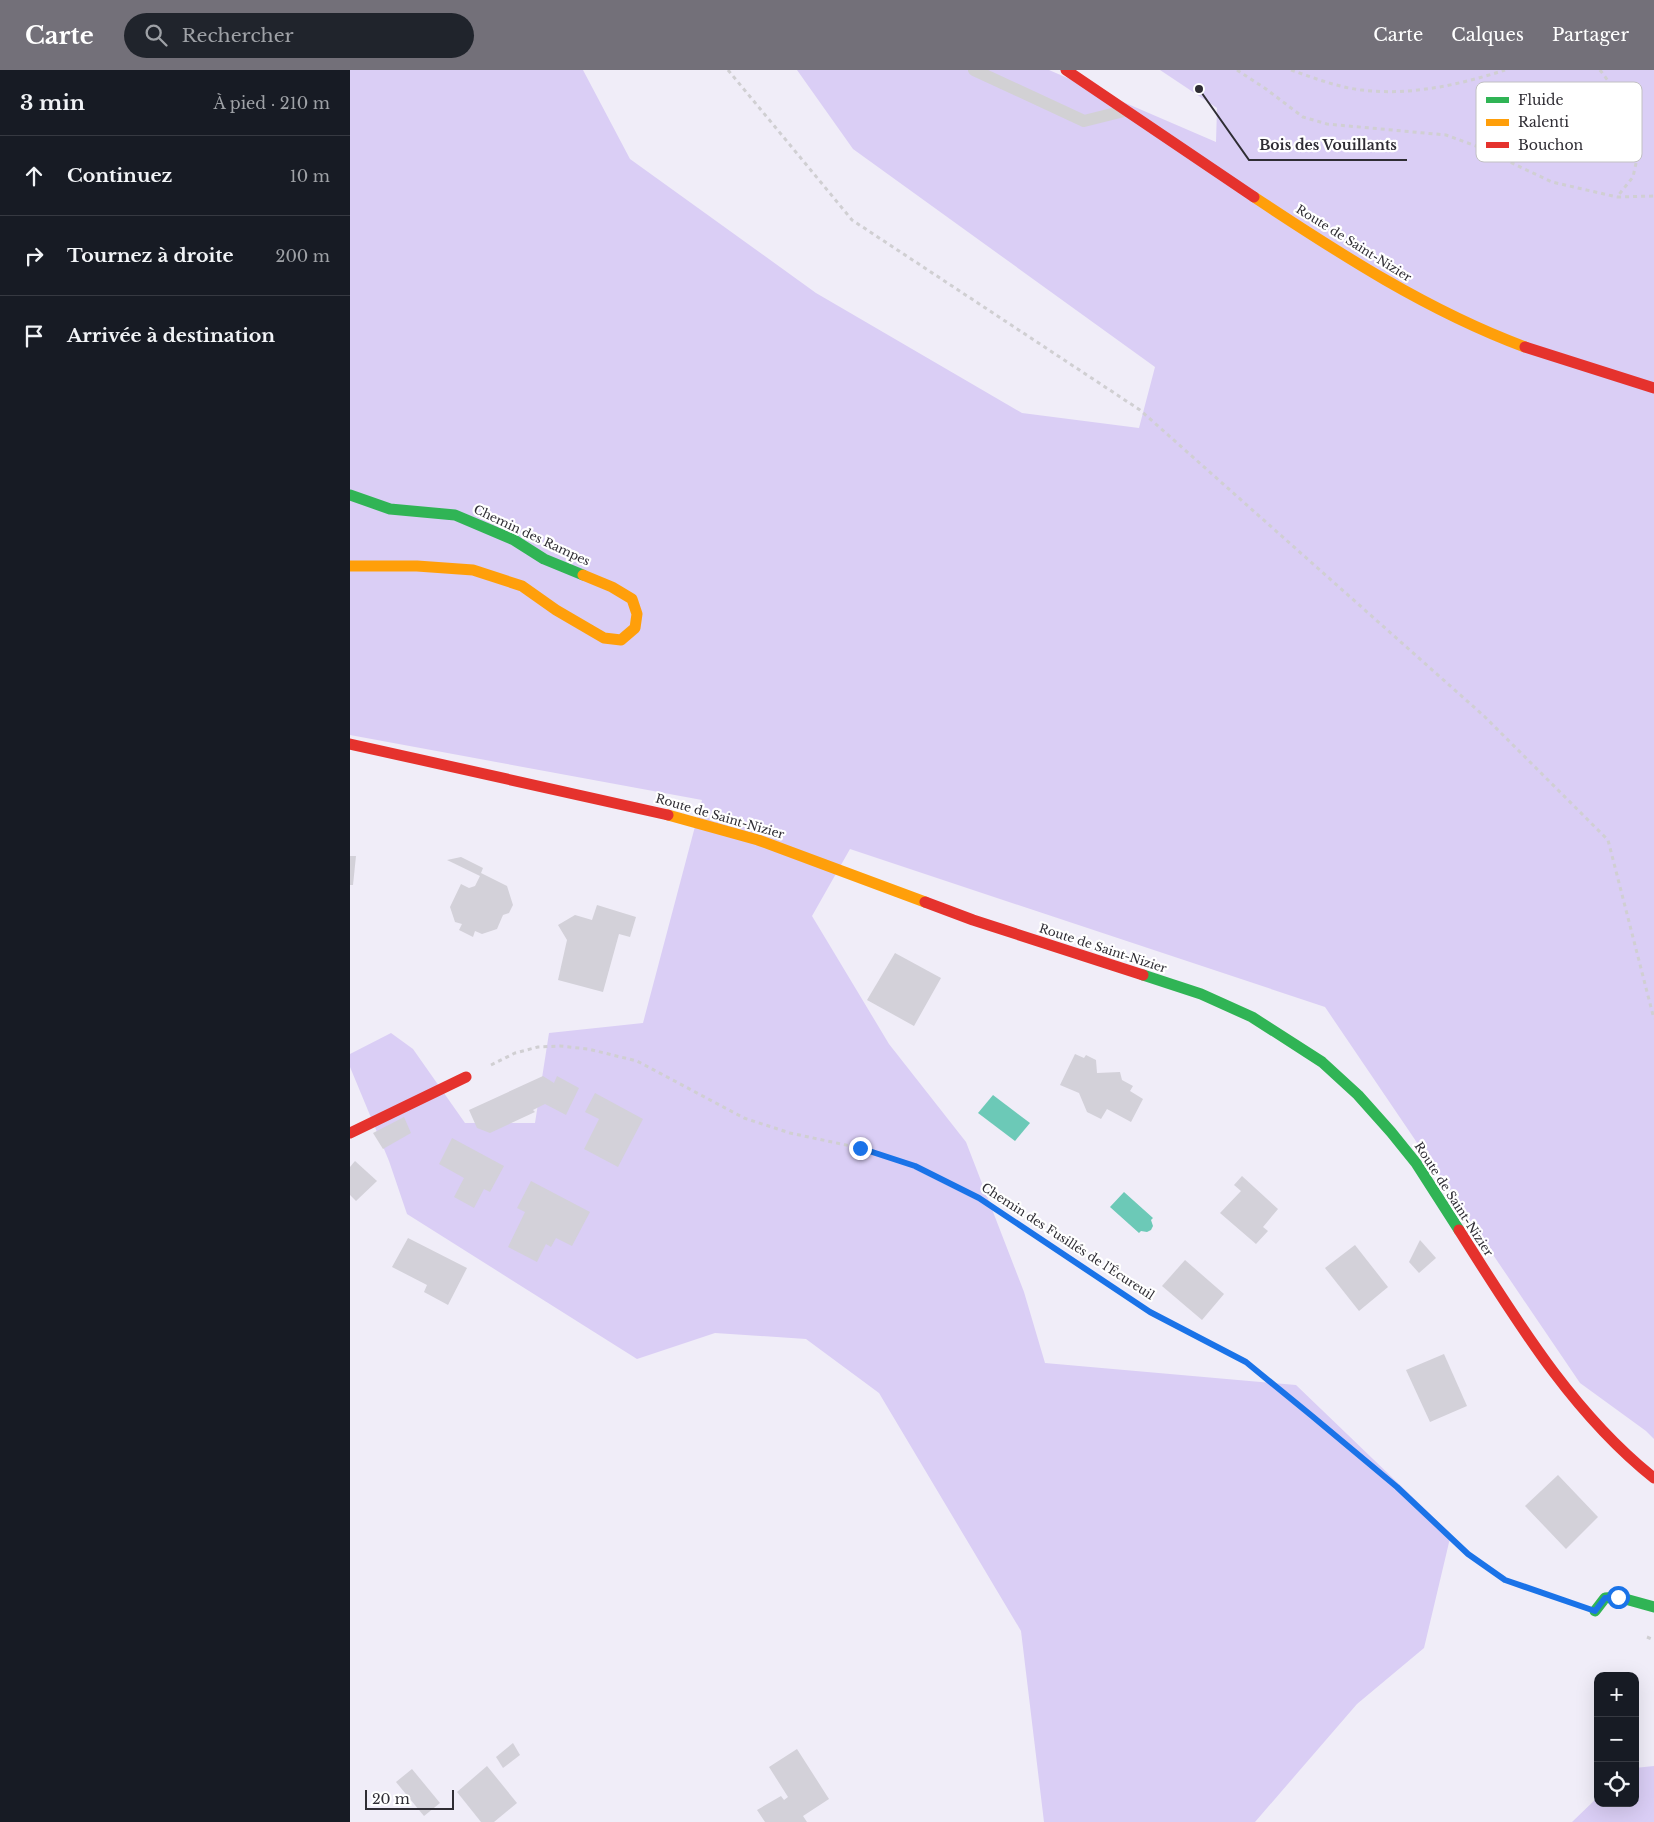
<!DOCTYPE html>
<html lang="fr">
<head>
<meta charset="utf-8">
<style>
	:root { --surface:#171b24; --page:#20242c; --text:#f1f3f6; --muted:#9ea1a6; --line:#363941; --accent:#737079 }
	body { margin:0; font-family:"Libre Baskerville",serif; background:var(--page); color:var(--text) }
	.controls { position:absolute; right:15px; bottom:15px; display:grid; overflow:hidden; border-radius:10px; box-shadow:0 5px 20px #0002 }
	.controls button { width:45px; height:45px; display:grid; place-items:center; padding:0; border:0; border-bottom:1px solid var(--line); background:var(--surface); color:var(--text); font:25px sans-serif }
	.scale { position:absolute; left:15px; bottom:12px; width:89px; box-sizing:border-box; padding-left:5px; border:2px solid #2f2d34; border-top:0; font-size:14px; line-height:18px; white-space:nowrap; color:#2f2d34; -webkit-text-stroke:4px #fff; paint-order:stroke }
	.stop { position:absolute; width:15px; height:15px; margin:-11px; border:4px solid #1a73e8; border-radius:50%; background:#fff }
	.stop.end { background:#1a73e8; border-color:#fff; box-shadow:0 1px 5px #0008 }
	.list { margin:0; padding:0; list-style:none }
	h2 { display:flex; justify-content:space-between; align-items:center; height:65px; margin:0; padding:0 20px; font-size:21px }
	h2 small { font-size:16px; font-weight:400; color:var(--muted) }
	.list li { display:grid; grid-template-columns:32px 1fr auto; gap:15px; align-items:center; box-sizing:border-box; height:80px; padding:0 20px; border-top:1px solid var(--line) }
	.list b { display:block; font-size:19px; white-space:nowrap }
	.list em { font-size:16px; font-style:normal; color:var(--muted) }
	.icon { flex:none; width:28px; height:28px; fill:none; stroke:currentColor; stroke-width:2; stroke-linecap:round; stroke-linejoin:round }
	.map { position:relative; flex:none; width:1304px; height:1752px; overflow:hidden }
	header { display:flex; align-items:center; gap:30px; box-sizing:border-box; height:70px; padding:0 25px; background:var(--accent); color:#fff }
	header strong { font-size:24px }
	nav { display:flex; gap:28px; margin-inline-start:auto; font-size:18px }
	.search { width:350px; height:45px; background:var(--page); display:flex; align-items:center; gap:12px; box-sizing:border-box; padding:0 18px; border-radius:28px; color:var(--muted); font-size:19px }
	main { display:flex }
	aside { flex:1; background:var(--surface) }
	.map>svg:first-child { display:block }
	.green { fill:#dacef5 }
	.water { fill:#6cc9b7 }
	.building { fill:#d3d1d9 }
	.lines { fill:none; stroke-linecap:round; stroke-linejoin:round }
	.path { stroke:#d0cfd2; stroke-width:3; stroke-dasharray:4 4; stroke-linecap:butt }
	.lane { stroke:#d2d1d4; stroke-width:12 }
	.fast { stroke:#30b455; stroke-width:11 }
	.slow { stroke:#ff9f0a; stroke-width:11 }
	.jam { stroke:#e5322d; stroke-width:11 }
	.route { stroke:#1a73e8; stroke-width:6 }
	.labels { text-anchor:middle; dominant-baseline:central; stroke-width:4.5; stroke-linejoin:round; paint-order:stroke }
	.street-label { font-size:12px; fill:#2f2d34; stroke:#fff }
	.key { fill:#fff; stroke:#c1c0c2; stroke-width:1 }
	.key-label { font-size:14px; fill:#2f2d34 }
	.leader { fill:none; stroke:#2f2d34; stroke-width:2 }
	.callout-dot { fill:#2f2d34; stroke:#fff; stroke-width:2 }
	.callout-label { font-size:14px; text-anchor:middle; font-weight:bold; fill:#2f2d34; stroke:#fff; stroke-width:4.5; stroke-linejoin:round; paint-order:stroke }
</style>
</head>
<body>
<header>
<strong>Carte</strong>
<div class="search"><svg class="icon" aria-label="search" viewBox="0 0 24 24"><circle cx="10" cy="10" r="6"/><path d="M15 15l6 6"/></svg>Rechercher</div>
<nav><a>Carte</a><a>Calques</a><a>Partager</a></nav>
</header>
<main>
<aside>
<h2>3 min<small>À pied · 210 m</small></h2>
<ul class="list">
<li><svg class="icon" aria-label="ahead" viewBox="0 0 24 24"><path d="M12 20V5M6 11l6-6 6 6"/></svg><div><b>Continuez</b></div><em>10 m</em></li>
<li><svg class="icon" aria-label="right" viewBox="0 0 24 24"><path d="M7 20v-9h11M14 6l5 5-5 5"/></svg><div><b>Tournez à droite</b></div><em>200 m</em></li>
<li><svg class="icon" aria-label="arrive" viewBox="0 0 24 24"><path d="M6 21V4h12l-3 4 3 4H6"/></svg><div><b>Arrivée à destination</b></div></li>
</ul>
</aside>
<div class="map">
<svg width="1304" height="1752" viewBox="0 0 1304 1752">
	<rect width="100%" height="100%" fill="#f0edf8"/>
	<g class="green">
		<path d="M0,0H233L280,89L466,223L672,343L789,358L805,297L503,79L447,0H699L866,72L867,38L810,0H1304V1369L1296,1361L1230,1313L975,937L500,779L462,846L539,974L616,1072L674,1222L695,1293L946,1315L1101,1464L1074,1578L1007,1634L905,1752H694L671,1561L529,1323L456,1269L365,1263L287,1289L57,1144L39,1091L0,997V984L41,963L63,979L115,1053H185L199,963L293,953L352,730L0,665Z"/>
		<path d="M1304,1696V1752H1222L1248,1727V1733H1285V1698Z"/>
	</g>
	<g class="water">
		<path d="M643,1025L680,1053L665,1071L628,1043Z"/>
		<path d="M774,1122L803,1148L801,1150L803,1156L801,1160L797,1162L791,1161L789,1163L760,1137Z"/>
	</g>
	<g class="building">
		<path d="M0,786H6L3,815H0Z"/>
		<path d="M111,787L133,798L131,803L157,816L163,835L159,843L153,845L147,859L132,864L125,861L123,867L109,860L112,854L105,852L100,837L111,814L119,818L125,816L130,806L97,790Z"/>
		<path d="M247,835L286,847L280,867L269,864L253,922L208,910L217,870L208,855L225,845L242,850Z"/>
		<path d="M545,883L591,908L564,956L517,930Z"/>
		<path d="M725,984L734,988L736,985L746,990L747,1003L770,1002L772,1010L783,1016L780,1021L793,1029L781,1052L757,1039L751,1049L737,1042L729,1023L710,1015Z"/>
		<path d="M193,1006L204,1013L207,1006L229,1018L216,1045L195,1034L183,1040L185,1042L140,1063L127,1058L119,1040Z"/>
		<path d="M245,1023L293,1049L268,1097L234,1079L249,1049L235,1042Z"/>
		<path d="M54,1047L61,1063L33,1079L23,1063Z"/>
		<path d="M102,1068L154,1096L140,1122L134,1119L124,1138L104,1127L114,1108L89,1094Z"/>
		<path d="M5,1091L27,1111L6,1131L0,1125V1097Z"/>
		<path d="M892,1106L928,1139L913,1157L918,1161L906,1174L870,1143L891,1121L884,1115Z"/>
		<path d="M181,1111L240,1142L222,1176L206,1168L201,1177L196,1174L187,1192L158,1177L175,1142L167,1138Z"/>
		<path d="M58,1168L117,1198L98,1235L74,1222L77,1215L42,1197Z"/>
		<path d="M1070,1170L1086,1188L1069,1203L1059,1192Z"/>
		<path d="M1005,1175L1038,1217L1009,1241L975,1198Z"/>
		<path d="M835,1190L874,1224L852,1250L812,1216Z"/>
		<path d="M1094,1284L1117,1336L1080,1352L1056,1300Z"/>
		<path d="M1208,1405L1248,1447L1216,1479L1175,1436Z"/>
		<path d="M163,1673L170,1685L153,1698L146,1687Z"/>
		<path d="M447,1679L479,1729L453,1746L457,1752H415L407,1740L431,1726L434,1730L438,1727L419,1697Z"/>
		<path d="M137,1696L167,1733L144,1752H131L107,1722Z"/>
		<path d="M62,1699L90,1733L74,1746L46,1712Z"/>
	</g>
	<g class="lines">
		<g class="path">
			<path d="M378,0L502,150L790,340L1134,646L1258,770L1304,949"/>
			<path d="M887,0L916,19L953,47L977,54L1096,65L1126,76L1202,112L1267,127"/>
			<path d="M941,0C964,8 987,17 1011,20C1060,26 1109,15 1155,0"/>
			<path d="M1250,0L1281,42L1288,84L1283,107L1267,127L1304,126"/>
			<path d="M141,995L165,983L188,977L210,976L238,979L287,991L394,1048L440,1063L510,1078L565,1096L629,1128L800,1242L896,1292L962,1346L1047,1417L1118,1484L1155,1510L1218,1533"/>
			<path d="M1297,1567L1304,1570"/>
		</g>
		<path class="lane" d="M624,0L734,51L774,41"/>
		<g class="fast">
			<path d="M0,425L40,439L105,445L164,470L194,489L233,505"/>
			<path d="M793,905L851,924L902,947L972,992L1008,1025L1041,1062L1066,1093L1109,1160"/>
			<path d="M1245,1541L1255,1528L1268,1527L1304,1537"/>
		</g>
		<g class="slow">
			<path d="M904,127C990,184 1078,241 1175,277"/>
			<path d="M0,496H67L123,500L172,516L206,540L254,568L271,570L285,558L287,544L282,529L262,517L233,505"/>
			<path d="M318,745L408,770L575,832"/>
		</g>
		<g class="jam">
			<path d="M716,0L904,127"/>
			<path d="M1175,277L1304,318"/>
			<path d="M0,674L318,745"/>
			<path d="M575,832L623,850L793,905"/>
			<path d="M0,1063L116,1007"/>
			<path d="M1109,1160C1165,1248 1221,1342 1304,1408"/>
		</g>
	</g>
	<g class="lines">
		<path class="route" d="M510,1078L565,1096L629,1128L800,1242L896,1292L962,1346L1047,1417L1118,1484L1155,1510L1245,1541L1255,1528L1268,1527"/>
	</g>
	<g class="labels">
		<g class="street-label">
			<text transform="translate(1004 173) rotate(32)">Route de Saint-Nizier</text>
			<text transform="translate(182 465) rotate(25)">Chemin des Rampes</text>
			<text transform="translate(370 746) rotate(16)">Route de Saint-Nizier</text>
			<text transform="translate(753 878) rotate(18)">Route de Saint-Nizier</text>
			<text transform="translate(1104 1129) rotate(57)">Route de Saint-Nizier</text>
			<text transform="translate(718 1171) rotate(33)">Chemin des Fusillés de l'Écureuil</text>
		</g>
	</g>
	<rect x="1126" y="12" width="166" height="80" rx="8" class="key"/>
	<rect x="1136" y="27" width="23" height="6" fill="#30b455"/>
	<rect x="1136" y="49" width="23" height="7" fill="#ff9f0a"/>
	<rect x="1136" y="72" width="23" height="6" fill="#e5322d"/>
	<g class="key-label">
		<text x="1168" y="35">Fluide</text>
		<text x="1168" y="57">Ralenti</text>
		<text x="1168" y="80">Bouchon</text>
	</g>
	<path class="leader" d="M849 19L899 90H1057"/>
	<circle class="callout-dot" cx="849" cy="19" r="5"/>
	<g class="callout-label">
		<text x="978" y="80">Bois des Vouillants</text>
	</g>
</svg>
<div class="controls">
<button>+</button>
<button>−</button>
<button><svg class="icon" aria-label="locate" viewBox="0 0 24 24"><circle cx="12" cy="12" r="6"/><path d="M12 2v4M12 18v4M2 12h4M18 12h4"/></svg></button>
</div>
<div class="scale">20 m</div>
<div class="stop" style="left:1268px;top:1527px"></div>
<div class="stop end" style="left:510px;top:1078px"></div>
</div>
</main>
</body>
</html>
